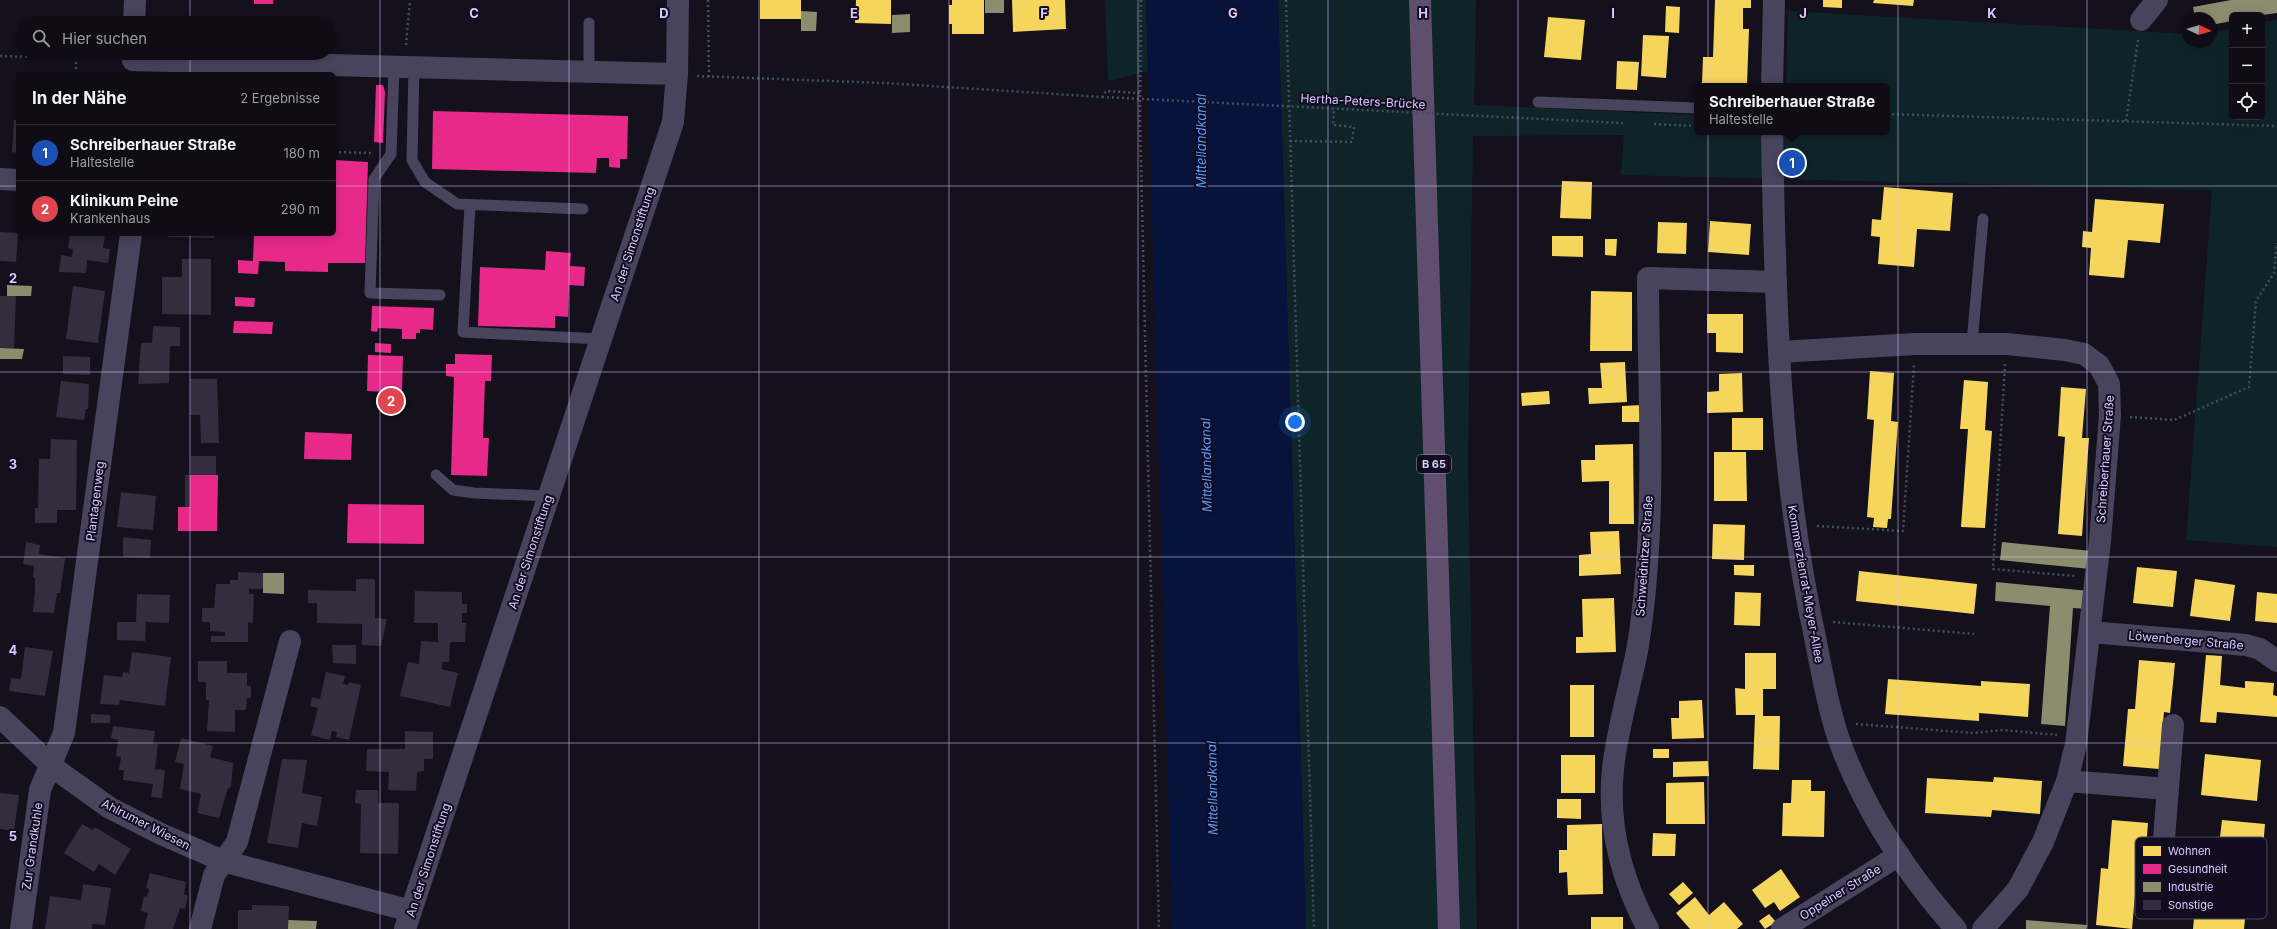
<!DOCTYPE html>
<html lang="de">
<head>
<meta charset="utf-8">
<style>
	:root { --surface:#0f0c15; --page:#1d1a22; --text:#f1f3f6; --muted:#9b9ba0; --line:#2f2c34; --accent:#b45309 }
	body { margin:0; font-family:Inter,sans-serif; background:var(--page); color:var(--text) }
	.controls { position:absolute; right:12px; top:12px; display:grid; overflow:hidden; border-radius:6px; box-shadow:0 2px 10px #0003 }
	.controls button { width:36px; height:36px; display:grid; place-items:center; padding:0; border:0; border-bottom:1px solid var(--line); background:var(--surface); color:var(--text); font:20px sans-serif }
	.compass { position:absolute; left:2181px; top:12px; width:36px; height:36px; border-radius:50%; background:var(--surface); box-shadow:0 2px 10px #0003; rotate:94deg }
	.you { position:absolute; left:1295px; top:422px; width:14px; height:14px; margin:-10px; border:3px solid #fff; border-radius:50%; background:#1a73e8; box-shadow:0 0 0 6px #1a73e833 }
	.badge { display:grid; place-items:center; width:26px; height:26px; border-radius:50%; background:var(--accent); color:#fff; font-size:13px; font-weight:700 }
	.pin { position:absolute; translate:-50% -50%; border:2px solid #fff; box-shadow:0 1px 4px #0006 }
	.popup { position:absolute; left:1694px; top:83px; width:196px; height:52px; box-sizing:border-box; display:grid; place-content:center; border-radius:6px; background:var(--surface); filter:drop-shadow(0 1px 3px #0005); font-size:13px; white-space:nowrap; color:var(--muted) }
	.popup b { font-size:15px; color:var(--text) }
	.popup::after { content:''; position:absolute; left:50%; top:100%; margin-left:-8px; border:8px solid transparent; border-top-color:var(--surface) }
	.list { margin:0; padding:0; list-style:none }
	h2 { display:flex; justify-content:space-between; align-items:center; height:52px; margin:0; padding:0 16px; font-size:17px }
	h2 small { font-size:13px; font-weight:400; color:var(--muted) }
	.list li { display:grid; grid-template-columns:26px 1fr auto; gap:12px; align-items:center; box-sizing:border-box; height:56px; padding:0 16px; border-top:1px solid var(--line) }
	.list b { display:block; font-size:15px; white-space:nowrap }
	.list p { margin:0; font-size:13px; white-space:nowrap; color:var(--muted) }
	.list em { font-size:13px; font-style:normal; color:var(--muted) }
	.icon { flex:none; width:22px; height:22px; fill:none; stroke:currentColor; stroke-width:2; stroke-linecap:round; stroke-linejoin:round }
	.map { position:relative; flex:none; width:2277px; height:929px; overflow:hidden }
	.search { position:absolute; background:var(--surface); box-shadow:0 2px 10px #0003; left:16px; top:16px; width:320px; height:44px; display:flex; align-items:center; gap:10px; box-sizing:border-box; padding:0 14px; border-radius:22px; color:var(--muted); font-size:15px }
	.panel { position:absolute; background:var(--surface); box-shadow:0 2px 10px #0003; left:16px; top:72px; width:320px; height:164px; border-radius:6px }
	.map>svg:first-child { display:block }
	.green { fill:#0f2428 }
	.water { fill:#08133b }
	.homes { fill:#f6d55c }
	.health { fill:#e7298a }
	.industry { fill:#8c8c6e }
	.building { fill:#322e3e }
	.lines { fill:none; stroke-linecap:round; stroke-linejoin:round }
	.path { stroke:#444e5e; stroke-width:2.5; stroke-dasharray:2 3; stroke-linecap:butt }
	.service { stroke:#49445d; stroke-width:11 }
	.minor { stroke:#49445d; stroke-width:22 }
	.primary { stroke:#5f4e6e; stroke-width:22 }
	.path-bridge { stroke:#444e5e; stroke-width:2.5; stroke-dasharray:2 3; stroke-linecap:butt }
	.grid { fill:none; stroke:#d8cbff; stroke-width:1; stroke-opacity:0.55 }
	.labels { text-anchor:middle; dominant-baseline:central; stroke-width:4; stroke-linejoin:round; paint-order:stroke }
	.shield { fill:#120c20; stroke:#9d92bc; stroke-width:1 }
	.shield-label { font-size:11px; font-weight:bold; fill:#d8cbff }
	.street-label { font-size:12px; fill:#d8cbff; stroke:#120c20 }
	.water-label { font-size:13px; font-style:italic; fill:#599bff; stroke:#120c20 }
	.key { fill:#120c20; stroke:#4d4563; stroke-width:1 }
	.key-label { font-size:11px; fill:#d8cbff }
	.grid-label { font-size:13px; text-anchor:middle; font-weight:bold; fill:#d8cbff; stroke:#120c20; stroke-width:4; stroke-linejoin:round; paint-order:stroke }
</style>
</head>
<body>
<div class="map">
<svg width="2277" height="929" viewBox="0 0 2277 929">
	<rect width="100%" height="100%" fill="#14101c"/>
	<g class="green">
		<path d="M1105,0H1146L1148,71L1108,81Z"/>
		<path d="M1278,0H1476L1474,105L1697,115V132H1887V86H1786L1788,11L2187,34V42H2211V32L2232,28V117H2262V22L2277,20V547L2186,540L2212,190L1621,175L1624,135L1473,136L1468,464L1477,929H1306Z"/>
	</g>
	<path class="water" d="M1146,0H1278L1306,929H1172Z"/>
	<g class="homes">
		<rect x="760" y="0" width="41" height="19"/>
		<path d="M856,0H891V24L855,23Z"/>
		<path d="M952,0H984V34H952V24H949V5H952Z"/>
		<path d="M1012,0H1065L1066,29L1013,32Z"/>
		<path d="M1715,0H1751V8H1743V29H1749L1747,85L1702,84L1703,57H1713Z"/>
		<path d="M1823,0H1842V8L1823,7Z"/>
		<path d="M1874,0H1914L1913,6L1873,3Z"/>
		<path d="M1666,6L1680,7L1679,33L1665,32Z"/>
		<path d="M1548,17L1585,20L1581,60L1544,57Z"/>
		<path d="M1643,35L1669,36L1666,78L1641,76Z"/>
		<path d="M1617,61L1639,62L1637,90L1616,89Z"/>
		<path d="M1562,181L1592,182L1591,219L1560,218Z"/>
		<path d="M1884,187L1953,193L1950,231L1917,229L1914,267L1878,264L1880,237L1871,236L1872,219L1881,220Z"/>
		<path d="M2095,199L2164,204L2160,243L2128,240L2124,278L2089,275L2091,248L2082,247L2083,231L2092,232Z"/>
		<path d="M1710,221L1751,224L1749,255L1708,252Z"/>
		<path d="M1658,222L1687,223L1686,254L1657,253Z"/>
		<path d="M1552,236H1583V257L1552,256Z"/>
		<path d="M1605,239H1617L1616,256L1605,255Z"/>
		<path d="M1591,291L1632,292V351H1590Z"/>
		<path d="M1707,314H1743V353L1716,352V333H1707Z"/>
		<path d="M1625,362L1627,402L1589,404L1588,388H1602L1600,363Z"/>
		<path d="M1870,371L1894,373L1891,421L1898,422L1891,519H1888L1887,528L1873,527L1874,518L1867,517L1874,420L1867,419Z"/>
		<path d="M1742,373L1743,412L1707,413V392L1719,391V374Z"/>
		<path d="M1964,380L1988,382L1985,430L1992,431L1985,528L1961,527L1968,429H1960Z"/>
		<path d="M2061,387L2086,389L2082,438H2089L2082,536L2058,534L2065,437L2058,436Z"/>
		<path d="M1549,391L1550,404L1522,406L1521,393Z"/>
		<path d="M1642,405V422H1622V406Z"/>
		<rect x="1732" y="418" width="31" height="32"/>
		<path d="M1633,444L1634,524H1609V481L1582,482L1581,460H1595V445Z"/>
		<path d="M1714,452H1746L1747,501H1714Z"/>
		<path d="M1713,524L1745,525L1744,560L1712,559Z"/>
		<path d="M1619,531L1621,574L1579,576V555L1591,554L1590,532Z"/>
		<path d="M1734,565H1754V576L1734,575Z"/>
		<path d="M2137,567L2177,571L2173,607L2133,603Z"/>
		<path d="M1859,571L1977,584L1974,614L1856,601Z"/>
		<path d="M2195,579L2235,585L2230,621L2190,616Z"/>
		<path d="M1735,592L1761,593L1760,626L1734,625Z"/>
		<path d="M2257,592L2277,594V623L2255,621Z"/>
		<path d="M1614,598L1616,652L1576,653V637H1583L1582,599Z"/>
		<path d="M1745,653H1776V689H1763V716H1780L1779,770L1753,769L1755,715H1736L1735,688L1745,689Z"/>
		<path d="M2206,655L2222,656L2220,685L2245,688V681L2274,683L2273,695L2277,696V717L2217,712L2216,723L2200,722Z"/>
		<path d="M2139,660L2175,663L2170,713L2164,712L2159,769L2123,766L2128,709H2135Z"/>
		<path d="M1888,679L1981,686V681L2030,684L2028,717L1979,713V721L1885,714Z"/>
		<rect x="1570" y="685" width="24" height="52"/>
		<path d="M1702,700L1704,738L1672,739L1671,718H1679V701Z"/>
		<rect x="1653" y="749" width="16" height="9"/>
		<path d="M2205,754L2261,760L2257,801L2201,795Z"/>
		<rect x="1561" y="755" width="34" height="38"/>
		<path d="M1708,761L1709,776L1673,777V762Z"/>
		<path d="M1994,777L2042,781L2040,814L1992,810L1991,817L1925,813L1927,778L1993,782Z"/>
		<path d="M1792,780H1811V791H1825L1824,837L1782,836L1783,803H1791Z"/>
		<path d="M1704,782L1705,824H1666V783Z"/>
		<path d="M1557,799H1581V819L1557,818Z"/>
		<path d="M2112,820L2148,823L2144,872H2137L2132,929L2096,925L2101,868L2108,869Z"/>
		<path d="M2222,820L2265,824L2262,859L2218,855Z"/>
		<path d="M1602,824L1603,894L1568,895L1567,872L1559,873V850H1567V825Z"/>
		<path d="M1653,833L1676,834L1675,856H1652Z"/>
		<path d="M2200,858L2223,861L2222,873L2198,870Z"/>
		<path d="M1781,869L1800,897L1780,911L1774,902L1765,908L1752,890Z"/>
		<path d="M1683,882L1693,893L1679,905L1669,894Z"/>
		<path d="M2197,885L2248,889L2244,929H2193Z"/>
		<path d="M1695,897L1709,915L1724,902L1743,924L1737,929H1690L1676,913Z"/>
		<path d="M1769,914L1776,922L1765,929L1759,921Z"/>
		<rect x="1591" y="917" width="32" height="12"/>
	</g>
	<g class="health">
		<rect x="254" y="0" width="19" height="4"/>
		<path d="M376,85H383L385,92L383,143L374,142Z"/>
		<path d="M433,111L628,116L627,159H620V168L609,167V158H597L596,173L432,169Z"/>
		<path d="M334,160L368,162L365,263H328V272L285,271V262L259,261L258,274L238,273V260L253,261L254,234H334Z"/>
		<path d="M546,251L571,253L570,266L585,267L584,286L569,285L568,317L555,316V328L478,326L480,267L545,270Z"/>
		<path d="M235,297L255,298L254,307L235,306Z"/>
		<path d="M372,306L434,308L433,330L420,329V333H416V339H402V329L378,328L377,332L371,331Z"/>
		<path d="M234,321L273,322L272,334L233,333Z"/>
		<path d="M375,343L391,344V353L375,352Z"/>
		<path d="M455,354L492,355L491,381H485L483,438H489L487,476L451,475L454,377L446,376V364H455Z"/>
		<path d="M368,355L403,356L402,393L367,391Z"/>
		<path d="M305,432L352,434L351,460L304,459Z"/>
		<path d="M190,475H218L217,531H178V507H190Z"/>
		<path d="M348,504L424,505V544L347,543Z"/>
	</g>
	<g class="industry">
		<rect x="985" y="0" width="19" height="13"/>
		<path d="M2231,0H2277V13L2262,15H2232V21L2211,25V18H2195L2193,7Z"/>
		<path d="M801,11L817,12L816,31H801Z"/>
		<path d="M910,14V32L892,33V15Z"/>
		<path d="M7,285L32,286L31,296H7Z"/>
		<path d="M0,348L24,349L22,359H0Z"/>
		<path d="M2002,542L2091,551L2090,569L2000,560Z"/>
		<path d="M263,573H284V594L263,593Z"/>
		<path d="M1996,582L2089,591L2087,609L2073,608L2065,726L2041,724L2050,606L1995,601Z"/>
		<path d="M288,920L317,921L316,929H288Z"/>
		<path d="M2026,920L2087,925L2086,929H2026Z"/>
	</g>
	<g class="building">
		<path d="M14,120H18V153L12,152Z"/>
		<path d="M0,232L18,233L16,262L0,261Z"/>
		<path d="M70,234H105L103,248L110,249L108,263L87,260L86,273L59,272L61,255L72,257L73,249L68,248Z"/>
		<path d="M168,234H215V238L168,237Z"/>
		<path d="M182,259H211V315L162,314V277H182Z"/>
		<path d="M73,286L105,291L98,343L66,339Z"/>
		<path d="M0,296H16L14,348H0Z"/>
		<path d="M153,326L180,327V346H170L169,383L138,384L141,343H152Z"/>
		<path d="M63,356L90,357V375L63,374Z"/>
		<path d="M190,379H217L219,443H201L200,415H190Z"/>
		<path d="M61,381L89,384L88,409H86L84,420L56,417Z"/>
		<path d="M51,439L77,440L76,510H57V523H35V508H38L39,459H50Z"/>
		<rect x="191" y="456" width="25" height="19"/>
		<rect x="185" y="475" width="5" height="32"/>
		<path d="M121,492L156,496L153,530L117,527Z"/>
		<path d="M123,537L151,540L150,558L123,557Z"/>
		<path d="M26,542L40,545L39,554L65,558L60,593H57L54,613L33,612L35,590V578L33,577L34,566L23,564Z"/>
		<path d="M238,572L263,573V589H249V594H254L253,623L248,622V642H211V636H225V632L210,631V622H202V608H214L216,584H230V580H238Z"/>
		<path d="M356,579H375V618L387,619L381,646L362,645V624L317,623V603H308V590L356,591Z"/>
		<path d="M415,591L462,592V604H467V613H462V623H466L465,642H450L449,662H443L441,669L458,673L450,707L400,696L408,662L419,664L421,641L438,642V623H414Z"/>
		<path d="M137,594L170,595L169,623L146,622L145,641L117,640V622H136Z"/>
		<path d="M332,645H356V664L333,663Z"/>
		<path d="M25,647L53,651L45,696L9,691L11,678L21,679Z"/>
		<path d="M132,652L171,657L165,706L120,700L119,705L100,704L104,675L122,677L123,672L129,673Z"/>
		<path d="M198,661H227V673H247V686H251V698H247L246,710H235V732L207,731L209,700H206V682H198Z"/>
		<path d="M326,672L345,676L343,684L348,685L349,682L361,685L349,740L336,737L337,732L332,731L330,740L311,735L318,708L310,706L312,697L320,699Z"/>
		<path d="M91,714L110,715V723H91Z"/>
		<path d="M113,726L155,731L153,744H158L155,769L165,770L162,798L151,797L153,784L123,780L124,770H119L121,757L116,756L118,740L111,738Z"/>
		<path d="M405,731L433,732V759H424V771L417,772L416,791L388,790L389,772L366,771L367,749H405Z"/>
		<path d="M181,738L213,746L210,757L233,763L231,787L228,788L219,818L197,813L201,794L180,789L184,764L175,762Z"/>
		<path d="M282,759L307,760L302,793L322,797L317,826L302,823L298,848L267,843Z"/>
		<path d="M356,790H378V803H399L398,854L360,853L361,804L355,803Z"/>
		<path d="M0,793L19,795L14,831L0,829Z"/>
		<path d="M82,824L93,830L95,827L131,849L115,875L99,864L94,872L64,853Z"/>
		<path d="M150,873L186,882L184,894L188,896L185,909L180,908L173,929H144L148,913L141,911L144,896L147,897L149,889L146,888Z"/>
		<path d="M83,884L111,888L105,925L92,924V929H45L50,896L81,900Z"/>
		<path d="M252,905L289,906L288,929H238V910H252Z"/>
	</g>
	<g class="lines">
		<g class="path">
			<path d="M708,0L709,77"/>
			<path d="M1141,0L1140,121L1159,929"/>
			<path d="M1286,0L1314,929"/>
			<path d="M406,45L410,0"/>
			<path d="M0,56L111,59"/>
			<path d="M76,74V58"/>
			<path d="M697,76L884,83L1102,97L1106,91L1140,93"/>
			<path d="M1887,114L2277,126"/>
			<path d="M2126,121L2138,40"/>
			<path d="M1654,124L1697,126"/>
			<path d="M1290,141L1352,142L1354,127L1333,125L1334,108"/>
			<path d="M334,152L373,153"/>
			<path d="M2005,364L1993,569L2075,576"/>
			<path d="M2130,417L2174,420L2249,387L2256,301L2274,273L2277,243"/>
			<path d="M1817,526L1903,531L1914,365"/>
			<path d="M1833,622L1974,634"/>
			<path d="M1856,724L1973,733L2003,730L2057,735"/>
		</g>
		<g class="service">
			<path d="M394,67L391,154L374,179L370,293L440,295"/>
			<path d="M414,67L412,160L425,182L457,204L583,209"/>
			<path d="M589,72V23"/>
			<path d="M1538,102L1697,108"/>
			<path d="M470,205L463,332L600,339"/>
			<path d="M1972,343L1983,219"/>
			<path d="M436,475L453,490L474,493L549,496"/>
		</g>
		<g class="minor">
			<path d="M2141,20L2157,0"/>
			<path d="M134,23L135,0"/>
			<path d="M133,53V60L677,74"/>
			<path d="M1772,86L1774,0"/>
			<path d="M1772,132C1775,303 1779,475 1816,642C1821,668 1826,695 1833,720C1839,744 1852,773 1863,795C1885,840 1922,891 1956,929"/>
			<path d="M0,179L18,180"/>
			<path d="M1780,352L1915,344H2007L2065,350L2084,354L2099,365L2109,384L2110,415L2100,541L2076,744L2067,781L2043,842L2018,889L1983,929"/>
			<path d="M2090,632L2246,645L2260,649L2277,661"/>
			<path d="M0,717L52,766L65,776L110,808L161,834L223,861L411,911"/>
			<path d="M2067,781L2167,789"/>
			<path d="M2162,864L2173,725"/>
			<path d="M21,929L40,790L64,733L131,234"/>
			<path d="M200,929L214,875L237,842L290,641"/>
			<path d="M405,929L673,122L677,74L678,0"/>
			<path d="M1648,929C1622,880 1607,825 1613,769C1617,731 1628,694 1636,656C1644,615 1647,571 1649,530C1653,447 1648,362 1648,278L1776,282"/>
			<path d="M1782,929L1899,855"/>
		</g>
		<path class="primary" d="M1420,0L1449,929"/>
		<path class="path-bridge" d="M1102,97L1623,123"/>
	</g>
	<path class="grid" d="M190,0V23M380,0V929M569,0V929M759,0V929M949,0V929M1138,0V929M1328,0V929M1518,0V929M1708,0V929M1898,0V929M2087,0V929M190,53V74M0,186H18M334,186H2277M190,234V929M0,372H2277M0,557H2277M0,743H2277"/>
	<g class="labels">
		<rect class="shield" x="1417" y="455" width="34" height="18" rx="3"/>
		<g class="shield-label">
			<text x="1434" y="464">B 65</text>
		</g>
		<g class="street-label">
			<text transform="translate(1363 101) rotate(3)">Hertha-Peters-Brücke</text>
			<text transform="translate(632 244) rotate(-72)">An der Simonstiftung</text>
			<text transform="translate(2105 459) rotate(-86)">Schreiberhauer Straße</text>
			<text transform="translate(95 501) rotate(-83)">Plantagenweg</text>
			<text transform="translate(530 552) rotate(-72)">An der Simonstiftung</text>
			<text transform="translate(1644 556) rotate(-86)">Schweidnitzer Straße</text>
			<text transform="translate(1806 584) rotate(80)">Kommerzienrat-Meyer-Allee</text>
			<text transform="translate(2186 640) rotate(5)">Löwenberger Straße</text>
			<text transform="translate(146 824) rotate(27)">Ahlrumer Wiesen</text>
			<text transform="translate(32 846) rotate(-82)">Zur Grandkuhle</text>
			<text transform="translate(428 860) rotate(-72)">An der Simonstiftung</text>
			<text transform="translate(1840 892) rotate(-32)">Oppelner Straße</text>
		</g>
		<g class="water-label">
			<text transform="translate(1201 141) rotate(-90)">Mittellandkanal</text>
			<text transform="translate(1206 465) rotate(-91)">Mittellandkanal</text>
			<text transform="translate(1212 788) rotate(-91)">Mittellandkanal</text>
		</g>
	</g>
	<rect x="2135" y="837" width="132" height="82" rx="6" class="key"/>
	<rect x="2143" y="846" width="18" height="10" fill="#f6d55c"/>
	<rect x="2143" y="864" width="18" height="10" fill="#e7298a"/>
	<rect x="2143" y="882" width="18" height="10" fill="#8c8c6e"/>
	<rect x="2143" y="900" width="18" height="10" fill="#322e3e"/>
	<g class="key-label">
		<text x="2168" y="855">Wohnen</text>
		<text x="2168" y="873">Gesundheit</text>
		<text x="2168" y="891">Industrie</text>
		<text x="2168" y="909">Sonstige</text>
	</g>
	<g class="grid-label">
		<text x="474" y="18">C</text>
		<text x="664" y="18">D</text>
		<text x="854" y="18">E</text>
		<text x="1044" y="18">F</text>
		<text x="1233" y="18">G</text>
		<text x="1423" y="18">H</text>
		<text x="1613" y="18">I</text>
		<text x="1803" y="18">J</text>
		<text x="1992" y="18">K</text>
		<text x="13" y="283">2</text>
		<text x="13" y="469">3</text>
		<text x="13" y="655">4</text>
		<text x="13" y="841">5</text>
	</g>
</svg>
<div class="controls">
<button>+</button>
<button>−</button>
<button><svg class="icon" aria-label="locate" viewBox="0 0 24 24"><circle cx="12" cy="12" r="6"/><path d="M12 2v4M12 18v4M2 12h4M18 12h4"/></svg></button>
</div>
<svg class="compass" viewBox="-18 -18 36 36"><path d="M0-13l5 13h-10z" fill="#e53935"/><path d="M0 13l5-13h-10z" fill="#9b9ba0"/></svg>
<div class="you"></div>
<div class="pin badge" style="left:1792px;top:163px;background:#1a4fb4">1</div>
<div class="popup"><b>Schreiberhauer Straße</b>Haltestelle</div>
<div class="pin badge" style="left:391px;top:401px;background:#e0444e">2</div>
<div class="search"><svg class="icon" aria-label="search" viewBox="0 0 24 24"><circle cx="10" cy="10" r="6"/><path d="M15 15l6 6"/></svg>Hier suchen</div>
<section class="panel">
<h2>In der Nähe<small>2 Ergebnisse</small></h2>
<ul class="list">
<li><span class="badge" style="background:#1a4fb4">1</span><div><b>Schreiberhauer Straße</b><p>Haltestelle</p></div><em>180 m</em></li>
<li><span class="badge" style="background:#e0444e">2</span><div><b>Klinikum Peine</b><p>Krankenhaus</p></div><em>290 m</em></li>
</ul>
</section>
</div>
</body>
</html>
